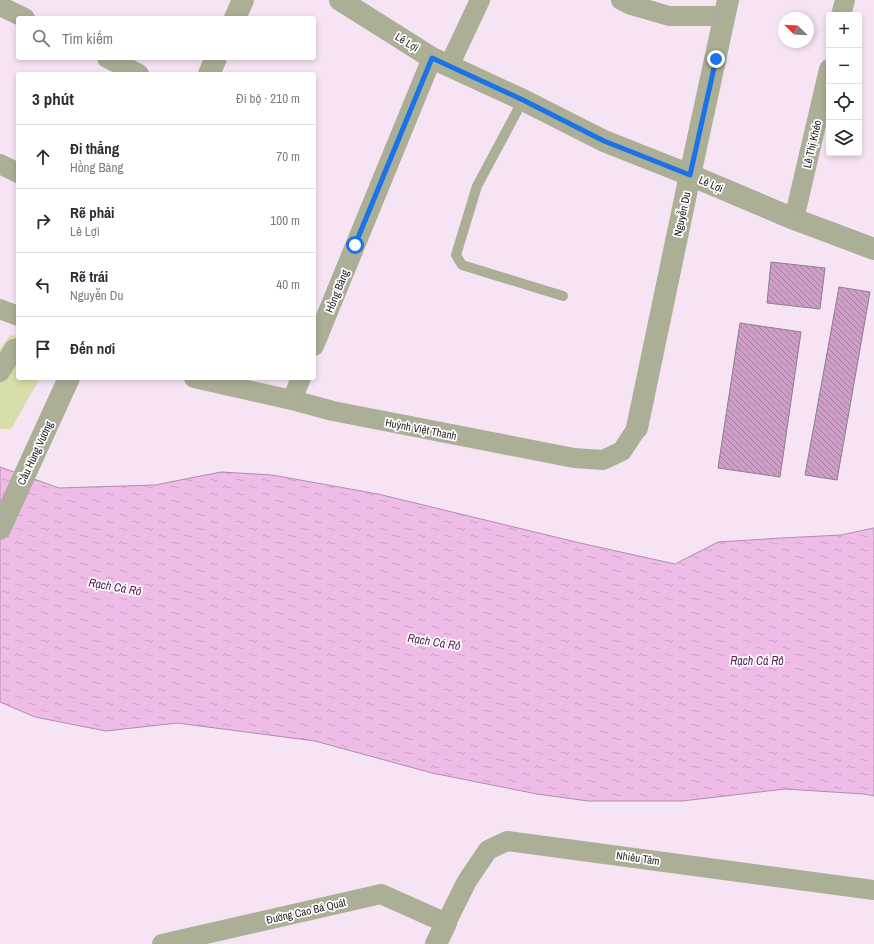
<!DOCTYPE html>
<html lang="vi">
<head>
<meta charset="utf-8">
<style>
	:root { --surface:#fff; --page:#f7f7f7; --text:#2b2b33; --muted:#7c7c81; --line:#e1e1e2 }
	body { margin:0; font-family:"Archivo Narrow",sans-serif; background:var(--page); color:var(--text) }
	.controls { position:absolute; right:12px; top:12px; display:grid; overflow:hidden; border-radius:4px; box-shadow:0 2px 6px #0003 }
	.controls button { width:36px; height:36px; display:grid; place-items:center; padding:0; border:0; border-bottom:1px solid var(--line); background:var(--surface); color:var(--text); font:20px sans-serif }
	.compass { position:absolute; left:778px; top:12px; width:36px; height:36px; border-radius:50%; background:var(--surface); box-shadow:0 2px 6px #0003; rotate:294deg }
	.stop { position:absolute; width:12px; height:12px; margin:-9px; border:3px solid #1a73e8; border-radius:50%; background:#fff }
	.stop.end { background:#1a73e8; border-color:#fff; box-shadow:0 1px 4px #0008 }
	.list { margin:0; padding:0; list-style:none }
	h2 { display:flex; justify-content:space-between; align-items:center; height:52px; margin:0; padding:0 16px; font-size:17px }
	h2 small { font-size:13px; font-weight:400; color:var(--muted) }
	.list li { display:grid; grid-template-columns:26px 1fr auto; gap:12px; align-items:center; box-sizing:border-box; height:64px; padding:0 16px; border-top:1px solid var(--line) }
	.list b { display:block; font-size:15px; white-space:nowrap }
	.list p { margin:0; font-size:13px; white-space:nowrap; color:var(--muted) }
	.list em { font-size:13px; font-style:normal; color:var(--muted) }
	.icon { flex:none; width:22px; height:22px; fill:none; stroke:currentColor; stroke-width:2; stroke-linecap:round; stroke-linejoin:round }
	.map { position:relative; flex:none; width:874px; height:944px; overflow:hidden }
	.search { position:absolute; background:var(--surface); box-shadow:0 2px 6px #0003; left:16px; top:16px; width:300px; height:44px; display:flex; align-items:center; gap:10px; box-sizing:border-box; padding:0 14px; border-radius:4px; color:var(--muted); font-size:15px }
	.panel { position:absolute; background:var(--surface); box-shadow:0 2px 6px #0003; left:16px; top:72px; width:300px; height:308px; border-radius:4px }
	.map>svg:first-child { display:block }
	.park { fill:#d7deaa }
	.water { fill:url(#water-ripples); stroke:#b28cad }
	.building { fill:url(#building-back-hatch); stroke:#8e7e8c }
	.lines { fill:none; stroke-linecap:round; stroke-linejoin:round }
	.service { stroke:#abaf95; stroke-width:10 }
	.minor { stroke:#abaf95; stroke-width:20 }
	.tertiary { stroke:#abaf95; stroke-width:22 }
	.route { stroke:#1a73e8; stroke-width:5 }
	.labels { text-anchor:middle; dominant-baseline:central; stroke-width:3.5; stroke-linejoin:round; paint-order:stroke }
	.street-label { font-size:11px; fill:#221c22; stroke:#fff }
	.water-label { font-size:12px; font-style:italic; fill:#561c52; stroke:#fff }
</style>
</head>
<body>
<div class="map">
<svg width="874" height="944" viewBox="0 0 874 944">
	<defs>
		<pattern id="water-ripples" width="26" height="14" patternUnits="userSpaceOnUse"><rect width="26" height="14" fill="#efbce8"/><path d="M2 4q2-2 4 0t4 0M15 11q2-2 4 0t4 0" fill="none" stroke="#cda1c7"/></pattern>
		<pattern id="building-back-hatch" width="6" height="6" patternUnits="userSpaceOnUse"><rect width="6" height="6" fill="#ce9dc8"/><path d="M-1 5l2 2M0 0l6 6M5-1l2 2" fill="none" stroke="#a77fa2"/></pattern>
	</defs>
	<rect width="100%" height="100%" fill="#f6e4f4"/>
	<path class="park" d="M10,335L18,337V378H40L11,429H0V349Z"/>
	<path class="water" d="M0,467L59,488L155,485L221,472L272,475L378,494L580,543L675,564L718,542L782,538L841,535L874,528V796L864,794L785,789L682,801H588L537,794L432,773L315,741L177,723L106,731L35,717L0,702Z"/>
	<g class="building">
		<path d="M771,262L825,268L820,309L767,303Z"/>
		<path d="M839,287L870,292L837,480L805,475Z"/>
		<path d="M740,323L801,332L780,477L718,468Z"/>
	</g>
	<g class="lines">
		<path class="service" d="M523,100L477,186L456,255L462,265L563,296"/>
		<g class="minor">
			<path d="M621,0L631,5L669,16H725"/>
			<path d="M0,6L25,18"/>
			<path d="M841,15L845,0"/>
			<path d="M107,58L139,74"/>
			<path d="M449,66L480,0"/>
			<path d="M0,164L18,173"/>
			<path d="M794,219L829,69"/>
			<path d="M0,309L18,316"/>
			<path d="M314,346L432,58"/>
			<path d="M0,372L14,349L18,348"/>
			<path d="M194,378L292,400L333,411L574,458L603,460L622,451L637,428"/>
			<path d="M292,400L301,378"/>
			<path d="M162,944L381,894L446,923L467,881L488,850L507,841L874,890"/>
		</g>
		<g class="tertiary">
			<path d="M340,0L432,58L523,100L604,141L690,175L794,219L874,249"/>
			<path d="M235,18L243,0"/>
			<path d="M209,74L216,58"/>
			<path d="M637,428L690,175L728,0"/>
			<path d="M0,529L69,378"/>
			<path d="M436,944L446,923"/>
		</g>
	</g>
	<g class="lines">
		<path class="route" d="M355,245L432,58L523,100L604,141L690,175L716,59"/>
	</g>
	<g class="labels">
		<g class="street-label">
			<text transform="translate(407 42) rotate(32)">Lê Lợi</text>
			<text transform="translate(812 144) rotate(-77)">Lê Thị Khéo</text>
			<text transform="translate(711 184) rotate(23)">Lê Lợi</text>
			<text transform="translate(682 214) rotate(-78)">Nguyễn Du</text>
			<text transform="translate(337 291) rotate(-68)">Hồng Bàng</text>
			<text transform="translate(421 429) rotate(11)">Huỳnh Việt Thanh</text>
			<text transform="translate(35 453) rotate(-65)">Cầu Hùng Vương</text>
			<text transform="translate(638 858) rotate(8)">Nhiêu Tâm</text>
			<text transform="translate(306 911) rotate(-13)">Đường Cao Bá Quát</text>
		</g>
		<g class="water-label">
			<text transform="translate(115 587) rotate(10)">Rạch Cá Rô</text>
			<text transform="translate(434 642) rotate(9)">Rạch Cá Rô</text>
			<text x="757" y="661">Rạch Cá Rô</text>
		</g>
	</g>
</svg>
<div class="controls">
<button>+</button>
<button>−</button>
<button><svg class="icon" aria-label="locate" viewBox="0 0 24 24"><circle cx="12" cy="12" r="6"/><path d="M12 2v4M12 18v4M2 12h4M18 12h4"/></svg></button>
<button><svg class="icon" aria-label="layers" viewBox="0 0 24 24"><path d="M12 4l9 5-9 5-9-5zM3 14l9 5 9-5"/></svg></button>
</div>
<svg class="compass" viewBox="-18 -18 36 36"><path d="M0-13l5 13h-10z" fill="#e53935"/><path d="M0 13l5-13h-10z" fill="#7c7c81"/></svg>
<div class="stop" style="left:355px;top:245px"></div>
<div class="stop end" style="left:716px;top:59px"></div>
<div class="search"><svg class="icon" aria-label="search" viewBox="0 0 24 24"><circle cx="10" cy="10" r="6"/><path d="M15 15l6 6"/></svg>Tìm kiếm</div>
<section class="panel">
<h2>3 phút<small>Đi bộ · 210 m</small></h2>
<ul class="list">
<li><svg class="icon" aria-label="ahead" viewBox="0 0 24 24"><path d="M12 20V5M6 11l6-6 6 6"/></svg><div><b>Đi thẳng</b><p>Hồng Bàng</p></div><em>70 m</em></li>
<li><svg class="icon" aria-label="right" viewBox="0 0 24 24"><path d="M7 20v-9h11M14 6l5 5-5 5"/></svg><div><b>Rẽ phải</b><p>Lê Lợi</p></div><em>100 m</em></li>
<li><svg class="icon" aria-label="left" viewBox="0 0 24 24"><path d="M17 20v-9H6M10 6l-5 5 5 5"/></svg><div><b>Rẽ trái</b><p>Nguyễn Du</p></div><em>40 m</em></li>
<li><svg class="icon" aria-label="arrive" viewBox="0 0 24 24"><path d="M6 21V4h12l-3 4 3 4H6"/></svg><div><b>Đến nơi</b></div></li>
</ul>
</section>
</div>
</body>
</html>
